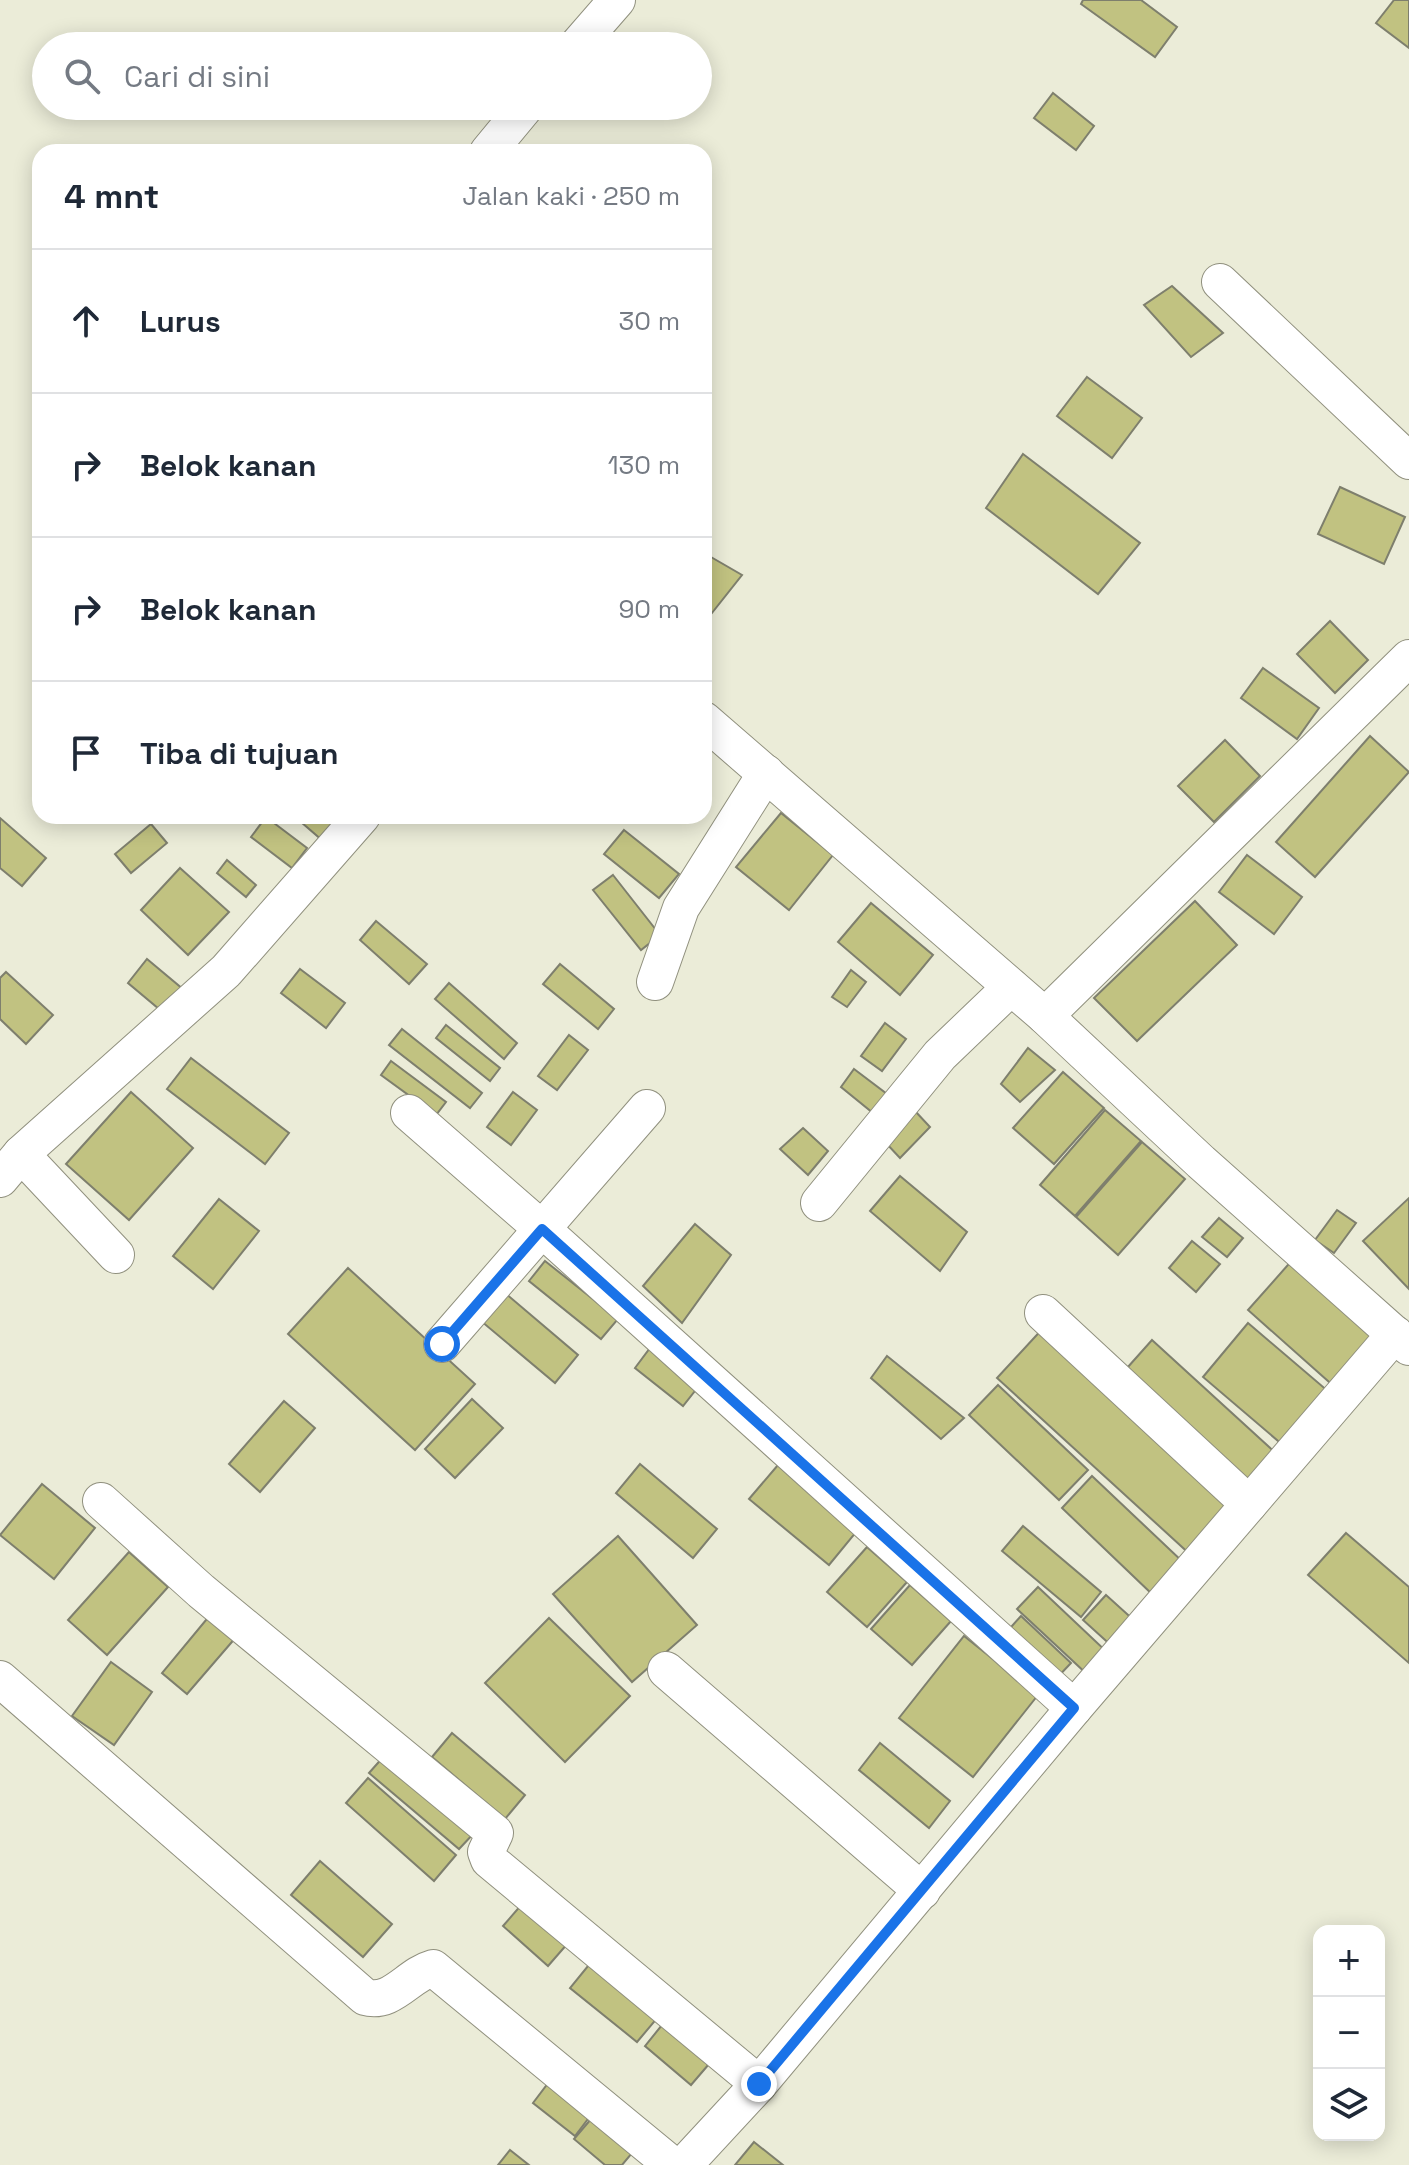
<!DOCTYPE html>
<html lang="id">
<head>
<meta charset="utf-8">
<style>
	:root { --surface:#fff; --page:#f2f2f3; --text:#1f2937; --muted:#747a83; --line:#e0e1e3 }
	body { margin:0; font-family:"Space Grotesk",sans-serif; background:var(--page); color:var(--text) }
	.controls { position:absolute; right:24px; bottom:24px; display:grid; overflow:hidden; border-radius:16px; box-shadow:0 4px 20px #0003 }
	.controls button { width:72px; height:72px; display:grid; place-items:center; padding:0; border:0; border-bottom:2px solid var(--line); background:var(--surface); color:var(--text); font:40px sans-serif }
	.stop { position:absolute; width:24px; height:24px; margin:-18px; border:6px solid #1a73e8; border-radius:50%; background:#fff }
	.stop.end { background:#1a73e8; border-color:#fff; box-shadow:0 2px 8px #0008 }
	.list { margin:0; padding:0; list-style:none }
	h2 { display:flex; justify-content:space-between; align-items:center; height:104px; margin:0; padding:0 32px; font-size:34px }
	h2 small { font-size:26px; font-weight:400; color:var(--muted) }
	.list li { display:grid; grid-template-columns:52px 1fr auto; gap:24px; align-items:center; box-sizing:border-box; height:144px; padding:0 32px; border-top:2px solid var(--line) }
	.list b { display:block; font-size:30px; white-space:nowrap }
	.list em { font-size:26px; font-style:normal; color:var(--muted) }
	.icon { flex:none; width:44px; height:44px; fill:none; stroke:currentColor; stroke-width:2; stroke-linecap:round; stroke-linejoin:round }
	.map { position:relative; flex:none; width:1409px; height:2165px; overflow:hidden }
	.search { position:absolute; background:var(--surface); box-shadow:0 4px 20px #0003; left:32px; top:32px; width:680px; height:88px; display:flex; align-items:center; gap:20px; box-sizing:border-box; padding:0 28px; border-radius:44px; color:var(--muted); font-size:30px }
	.panel { position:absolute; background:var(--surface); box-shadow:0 4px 20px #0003; left:32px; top:144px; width:680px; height:680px; border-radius:24px }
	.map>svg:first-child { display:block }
	.building { fill:#c1c281; stroke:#7e7f6d; stroke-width:2 }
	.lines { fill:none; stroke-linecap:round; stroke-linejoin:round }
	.street-casing { stroke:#90907e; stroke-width:38 }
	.street { stroke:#fff; stroke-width:36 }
	.route { stroke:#1a73e8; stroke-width:10 }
</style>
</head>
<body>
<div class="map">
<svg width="1409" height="2165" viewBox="0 0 1409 2165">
	<rect width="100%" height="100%" fill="#ebecd8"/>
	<g class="building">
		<path d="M1083,0H1141L1177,27L1155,57L1081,4Z"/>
		<path d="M1394,0H1409V48L1376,23Z"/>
		<path d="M1053,93L1094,126L1076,150L1034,118Z"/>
		<path d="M1172,286L1223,333L1191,357L1144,305Z"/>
		<path d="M1087,377L1142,418L1112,458L1057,416Z"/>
		<path d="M1023,454L1140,543L1098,594L986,508Z"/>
		<path d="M1340,487L1405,517L1384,564L1318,534Z"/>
		<path d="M704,553L742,575L704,623Z"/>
		<path d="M1330,621L1368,660L1335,693L1297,654Z"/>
		<path d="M1263,668L1319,708L1297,739L1241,698Z"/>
		<path d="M1370,736L1409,772L1315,877L1276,842Z"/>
		<path d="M1225,740L1260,776L1214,822L1178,786Z"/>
		<path d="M781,813L833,855L789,910L736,867Z"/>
		<path d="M294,816H357L330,847Z"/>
		<path d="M266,817L307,848L292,868L251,837Z"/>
		<path d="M0,818L46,858L22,886L0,868Z"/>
		<path d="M151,824L167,843L131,873L115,854Z"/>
		<path d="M624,830L679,874L659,898L604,854Z"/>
		<path d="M1247,855L1302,897L1274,934L1219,892Z"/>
		<path d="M227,860L256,885L246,897L217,873Z"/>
		<path d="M180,868L229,912L188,955L141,910Z"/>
		<path d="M613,875L660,935L641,950L593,890Z"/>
		<path d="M1195,901L1237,945L1137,1041L1094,998Z"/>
		<path d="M871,903L933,955L900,995L838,942Z"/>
		<path d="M376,921L427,964L409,984L360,940Z"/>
		<path d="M147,959L184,990L165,1014L128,983Z"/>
		<path d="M560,964L614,1009L598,1029L543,984Z"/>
		<path d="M300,969L345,1003L326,1028L281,993Z"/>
		<path d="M851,970L866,982L847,1007L832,997Z"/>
		<path d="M6,972L53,1015L26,1044L0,1019V978Z"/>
		<path d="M449,983L517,1043L504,1059L435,999Z"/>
		<path d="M885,1023L906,1039L882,1071L861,1056Z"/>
		<path d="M446,1025L500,1068L490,1081L436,1038Z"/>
		<path d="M402,1029L482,1093L470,1108L389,1045Z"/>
		<path d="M569,1035L588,1050L557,1090L538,1076Z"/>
		<path d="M1028,1048L1055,1070L1020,1102L1001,1084Z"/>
		<path d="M191,1058L289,1133L265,1164L167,1089Z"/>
		<path d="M391,1061L446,1102L436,1115L381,1075Z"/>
		<path d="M854,1069L887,1094L873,1113L841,1087Z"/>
		<path d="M1063,1072L1104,1108L1054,1164L1013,1128Z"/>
		<path d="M131,1092L193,1148L129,1220L66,1164Z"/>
		<path d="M513,1092L537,1110L511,1145L487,1127Z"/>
		<path d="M1105,1110L1141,1141L1075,1216L1040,1185Z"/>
		<path d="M915,1111L930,1127L900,1158L885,1142Z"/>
		<path d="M803,1128L828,1151L808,1175L780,1149Z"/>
		<path d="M1142,1142L1185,1179L1118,1255L1076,1217Z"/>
		<path d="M900,1176L967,1232L940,1271L870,1211Z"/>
		<path d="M1409,1198V1289L1363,1241Z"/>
		<path d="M219,1199L259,1231L213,1289L173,1256Z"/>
		<path d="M1337,1210L1356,1223L1334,1253L1315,1240Z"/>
		<path d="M1219,1218L1243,1238L1227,1257L1202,1237Z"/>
		<path d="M695,1224L731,1255L682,1323L643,1286Z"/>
		<path d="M1192,1241L1220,1264L1196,1292L1169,1268Z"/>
		<path d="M1295,1257L1384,1336L1337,1389L1248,1310Z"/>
		<path d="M545,1261L618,1319L601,1339L529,1281Z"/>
		<path d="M348,1268L475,1384L415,1450L288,1334Z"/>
		<path d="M505,1293L578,1355L555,1383L481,1321Z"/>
		<path d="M1248,1323L1329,1392L1284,1446L1203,1377Z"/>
		<path d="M1046,1325L1242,1504L1193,1557L997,1378Z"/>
		<path d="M1152,1340L1279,1456L1245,1492L1119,1377Z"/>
		<path d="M653,1344L702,1382L683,1406L635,1368Z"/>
		<path d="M887,1356L964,1418L941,1439L871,1378Z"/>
		<path d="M998,1385L1088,1470L1059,1500L969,1415Z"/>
		<path d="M472,1399L503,1428L455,1478L425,1449Z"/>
		<path d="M284,1401L315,1428L260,1492L229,1464Z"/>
		<path d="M640,1464L717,1529L693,1558L616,1493Z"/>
		<path d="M778,1465L857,1531L829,1565L749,1499Z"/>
		<path d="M1092,1476L1184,1563L1153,1595L1062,1508Z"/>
		<path d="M42,1484L95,1528L54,1579L0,1535Z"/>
		<path d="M1023,1526L1101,1592L1081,1617L1002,1551Z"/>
		<path d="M1346,1533L1409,1587V1663L1308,1575Z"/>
		<path d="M618,1536L697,1625L632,1682L553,1594Z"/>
		<path d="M867,1547L907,1582L867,1627L827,1592Z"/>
		<path d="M129,1552L168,1587L107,1655L68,1620Z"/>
		<path d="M910,1585L951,1621L912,1665L871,1629Z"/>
		<path d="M1038,1587L1109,1654L1089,1676L1017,1609Z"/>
		<path d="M1106,1595L1137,1623L1114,1648L1083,1620Z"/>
		<path d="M211,1614L237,1636L187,1694L162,1673Z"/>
		<path d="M1021,1616L1071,1663L1053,1682L1003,1636Z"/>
		<path d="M549,1618L630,1696L565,1762L485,1683Z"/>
		<path d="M964,1636L1038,1695L973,1777L899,1718Z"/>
		<path d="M111,1662L152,1692L114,1745L72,1716Z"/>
		<path d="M452,1733L525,1795L505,1819L432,1757Z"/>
		<path d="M880,1743L950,1801L929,1828L859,1770Z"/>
		<path d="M385,1755L475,1832L459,1849L369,1773Z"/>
		<path d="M368,1778L456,1855L434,1881L346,1803Z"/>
		<path d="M320,1861L392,1924L363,1957L291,1895Z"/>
		<path d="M529,1896L575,1935L548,1966L503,1926Z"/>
		<path d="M597,1955L664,2010L637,2042L570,1988Z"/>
		<path d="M662,2025L709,2064L691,2085L645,2046Z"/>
		<path d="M552,2078L594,2111L575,2136L533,2103Z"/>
		<path d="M597,2112L638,2146L622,2165H605L574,2139Z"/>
		<path d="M754,2142L783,2165H735Z"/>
		<path d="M510,2150L529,2165H498Z"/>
	</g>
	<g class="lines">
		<g class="street-casing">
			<g id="street">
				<path d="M577,46L617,0"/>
				<path d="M488,152L526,106"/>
				<path d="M1220,282L1409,461"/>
				<path d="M704,720L1045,1016L1201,1162L1409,1347"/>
				<path d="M655,982L681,908L766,773"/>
				<path d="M1045,1016L1409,658"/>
				<path d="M409,1113L542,1229L1074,1708"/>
				<path d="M21,1154L116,1255"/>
				<path d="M0,1179L21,1154L226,971L362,816"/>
				<path d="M819,1203L940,1055L1011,987"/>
				<path d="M1043,1313L1249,1504"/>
				<path d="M442,1344L647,1108"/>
				<path d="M101,1501L201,1591L495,1833L486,1852L489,1860L759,2084"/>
				<path d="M666,1670L922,1891"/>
				<path d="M0,1679L365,1997C392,2005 408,1975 433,1968L672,2165"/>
				<path d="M684,2165L759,2084L1074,1708L1395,1334"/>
			</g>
		</g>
		<use href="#street" class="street"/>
	</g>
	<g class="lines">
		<path class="route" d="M442,1344L542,1229L1074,1708L759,2084"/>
	</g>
</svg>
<div class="controls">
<button>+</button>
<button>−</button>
<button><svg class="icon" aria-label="layers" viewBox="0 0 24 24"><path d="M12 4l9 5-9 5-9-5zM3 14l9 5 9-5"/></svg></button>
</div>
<div class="stop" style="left:442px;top:1344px"></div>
<div class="stop end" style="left:759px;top:2084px"></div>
<div class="search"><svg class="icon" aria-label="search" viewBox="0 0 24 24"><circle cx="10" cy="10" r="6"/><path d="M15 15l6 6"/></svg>Cari di sini</div>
<section class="panel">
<h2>4 mnt<small>Jalan kaki · 250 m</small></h2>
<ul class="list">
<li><svg class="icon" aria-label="ahead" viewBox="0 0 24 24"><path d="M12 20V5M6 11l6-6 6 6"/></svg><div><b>Lurus</b></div><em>30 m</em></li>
<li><svg class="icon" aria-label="right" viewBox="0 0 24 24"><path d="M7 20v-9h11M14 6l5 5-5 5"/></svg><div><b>Belok kanan</b></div><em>130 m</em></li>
<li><svg class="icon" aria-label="right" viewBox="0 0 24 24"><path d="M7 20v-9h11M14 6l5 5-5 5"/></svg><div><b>Belok kanan</b></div><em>90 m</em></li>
<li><svg class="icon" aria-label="arrive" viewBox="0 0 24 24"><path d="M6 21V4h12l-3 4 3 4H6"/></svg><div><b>Tiba di tujuan</b></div></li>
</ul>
</section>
</div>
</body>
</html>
